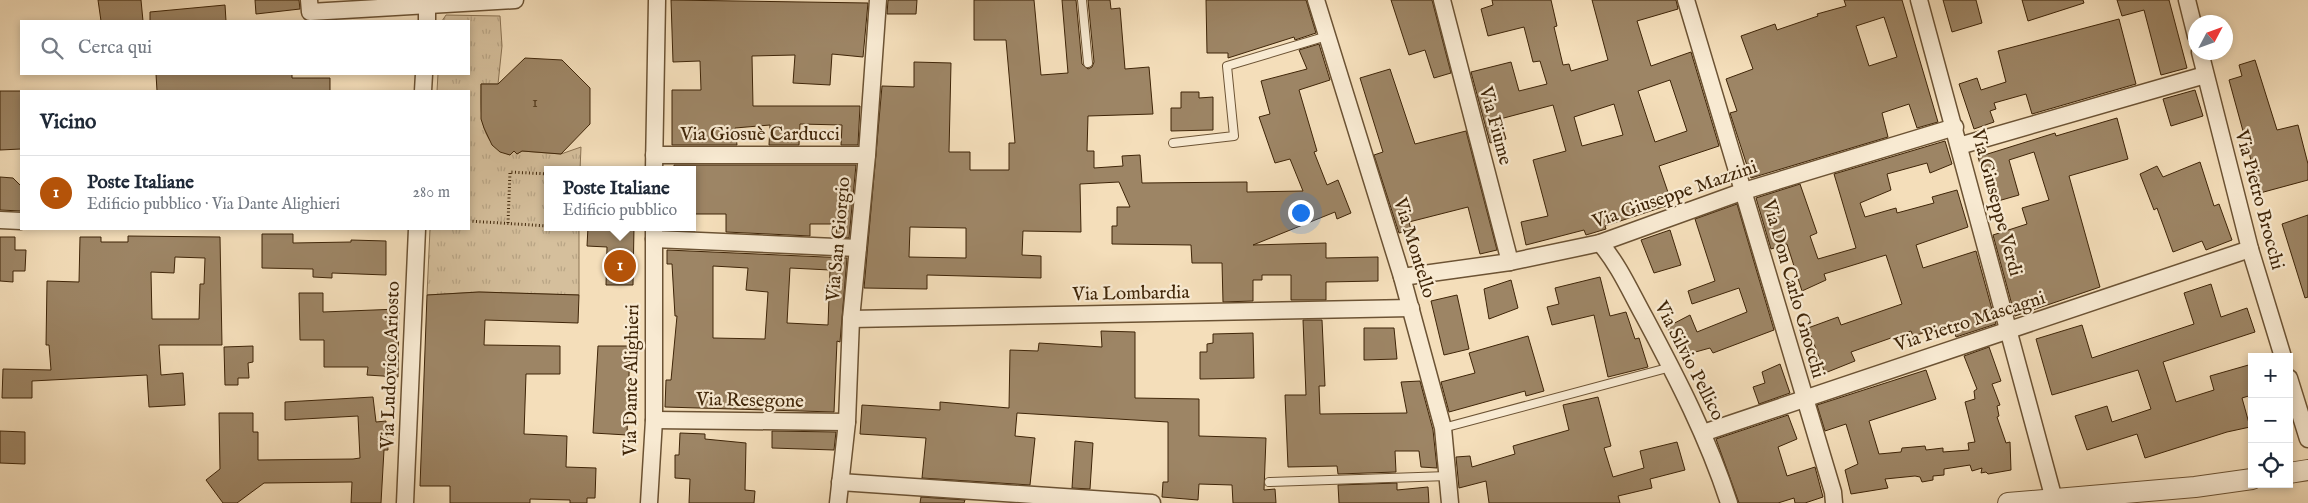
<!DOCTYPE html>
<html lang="it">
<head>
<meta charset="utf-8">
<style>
	:root { --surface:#fff; --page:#f6f6f7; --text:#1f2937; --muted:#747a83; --line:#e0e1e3; --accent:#b45309 }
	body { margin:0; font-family:"IM FELL English",serif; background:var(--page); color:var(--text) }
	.controls { position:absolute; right:15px; bottom:15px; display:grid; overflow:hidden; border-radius:0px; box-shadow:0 2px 8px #0003 }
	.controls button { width:45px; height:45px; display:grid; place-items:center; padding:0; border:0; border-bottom:1px solid var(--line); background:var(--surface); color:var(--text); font:25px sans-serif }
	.compass { position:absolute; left:2188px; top:15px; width:45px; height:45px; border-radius:50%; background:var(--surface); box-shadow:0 2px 8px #0003; rotate:49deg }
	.you { position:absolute; left:1300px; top:212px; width:18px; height:18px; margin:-12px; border:4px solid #fff; border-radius:50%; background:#1a73e8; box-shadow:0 0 0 8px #1a73e833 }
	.badge { display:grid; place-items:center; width:32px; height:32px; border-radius:50%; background:var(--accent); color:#fff; font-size:16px; font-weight:700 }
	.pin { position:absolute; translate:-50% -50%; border:2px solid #fff; box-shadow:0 1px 5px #0006 }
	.popup { position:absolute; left:544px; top:166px; width:152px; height:65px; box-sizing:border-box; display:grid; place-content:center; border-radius:0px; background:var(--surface); filter:drop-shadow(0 1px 4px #0005); font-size:16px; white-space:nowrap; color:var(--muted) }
	.popup b { font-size:19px; color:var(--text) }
	.popup::after { content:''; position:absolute; left:50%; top:100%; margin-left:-10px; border:10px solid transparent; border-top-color:var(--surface) }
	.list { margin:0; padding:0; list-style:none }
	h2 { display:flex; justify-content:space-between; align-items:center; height:65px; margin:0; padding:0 20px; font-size:21px }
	h2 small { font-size:16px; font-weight:400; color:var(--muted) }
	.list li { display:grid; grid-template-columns:32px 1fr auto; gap:15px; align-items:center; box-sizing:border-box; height:75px; padding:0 20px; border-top:1px solid var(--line) }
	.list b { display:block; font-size:19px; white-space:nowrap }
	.list p { margin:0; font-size:16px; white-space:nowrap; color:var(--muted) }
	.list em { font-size:16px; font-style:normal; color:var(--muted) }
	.icon { flex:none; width:28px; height:28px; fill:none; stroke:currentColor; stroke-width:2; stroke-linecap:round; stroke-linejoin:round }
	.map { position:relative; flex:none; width:2308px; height:503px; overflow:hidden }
	.search { position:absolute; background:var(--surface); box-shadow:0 2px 8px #0003; left:20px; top:20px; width:450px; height:55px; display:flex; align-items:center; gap:12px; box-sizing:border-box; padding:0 18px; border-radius:0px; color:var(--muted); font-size:19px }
	.panel { position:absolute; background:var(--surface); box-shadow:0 2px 8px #0003; left:20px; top:90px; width:450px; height:140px; border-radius:0px }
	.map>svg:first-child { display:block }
	.grass { fill:url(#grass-tufts); stroke:#8a7252 }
	.building { fill:#9d8565; stroke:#3f2508; fill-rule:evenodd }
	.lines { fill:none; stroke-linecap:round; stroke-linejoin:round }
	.service-casing { stroke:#6c5334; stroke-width:10 }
	.minor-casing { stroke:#6c5334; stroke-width:19 }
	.tertiary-casing { stroke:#6c5334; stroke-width:22 }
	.path { stroke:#3f2508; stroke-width:3; stroke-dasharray:1 2.5; stroke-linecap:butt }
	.service { stroke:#f8ead2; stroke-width:8 }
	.minor { stroke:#f8ead2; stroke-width:16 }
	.tertiary { stroke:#f8ead2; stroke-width:20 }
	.labels { text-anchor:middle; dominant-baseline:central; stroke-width:4.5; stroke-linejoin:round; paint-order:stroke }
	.number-label { font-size:16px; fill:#563d1f }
	.street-label { font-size:19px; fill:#3f2508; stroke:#f8ead2 }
</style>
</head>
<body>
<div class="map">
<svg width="2308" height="503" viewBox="0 0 2308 503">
	<defs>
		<pattern id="grass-tufts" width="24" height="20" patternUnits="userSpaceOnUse" patternTransform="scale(1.25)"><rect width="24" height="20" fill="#d5bf9c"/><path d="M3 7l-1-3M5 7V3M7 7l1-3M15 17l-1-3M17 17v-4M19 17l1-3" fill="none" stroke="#b8a485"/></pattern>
	</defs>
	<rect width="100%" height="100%" fill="#f4deba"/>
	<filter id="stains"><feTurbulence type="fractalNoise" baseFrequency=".004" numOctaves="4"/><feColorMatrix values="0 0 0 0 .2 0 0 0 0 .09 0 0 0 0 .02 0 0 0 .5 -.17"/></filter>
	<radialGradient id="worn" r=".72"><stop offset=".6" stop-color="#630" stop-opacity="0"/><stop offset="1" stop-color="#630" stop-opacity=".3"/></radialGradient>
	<path class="grass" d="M446,15L500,16L502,46L498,84H481C481,112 478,144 510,155L514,151L517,154L522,151L561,154L581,147L580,170H548V227H579V295L479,292L427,295L430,229H469V91H437L438,74H469V21H442Z"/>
	<g class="building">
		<path d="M98,0H141L143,21H101Z"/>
		<path d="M255,0H299L300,9L256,14Z"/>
		<path d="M671,0L868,3L863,57L832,54L830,85L793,83L795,55L752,56L753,106H860L858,145H841L842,125L800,124L799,145H769L770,125L735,128L737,145H672V90H701L700,61L673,62Z"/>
		<path d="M888,0H917L916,14H887Z"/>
		<path d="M974,0H1034L1041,75L1068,73L1062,0H1076L1082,64L1088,69L1092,67L1094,62L1088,0H1110L1111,9L1120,8L1125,69L1149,67L1153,114L1088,116L1087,151H1094V168L1123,166L1122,156L1140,155L1142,183L1247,182V192L1303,191L1290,159L1275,163L1259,117L1270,114L1261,81L1307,69L1299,50L1319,44L1330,80L1299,90L1317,151L1314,152L1327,185L1338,180L1351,213L1337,219L1335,212L1253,245L1326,243V258L1378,257V281L1326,282V300H1291V275H1262V280H1253V301L1223,302L1222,263H1192L1191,245L1112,244V226H1117V207H1130L1119,182L1080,184L1081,232L1023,231L1022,255L1041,256V278L927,275V289L864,288L882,86L914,87V62L951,63L949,152H970V170H1009V143H1015L1006,40H974ZM910,227L966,228V258L909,257Z"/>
		<path d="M1206,0H1306L1316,33L1295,40L1294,37L1228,58V53H1207Z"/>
		<path d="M1391,0H1432L1451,73L1434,78L1425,50L1409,55Z"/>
		<path d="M1492,0H1551L1557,26L1554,27L1563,65L1569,64L1571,71L1608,60L1592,0H1676L1678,9L1637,21L1651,66L1691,52L1719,146L1659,166L1672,204L1605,226L1606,229L1586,235L1584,230L1526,245L1521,222L1548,216L1533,160L1566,151L1553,105L1500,119L1506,139L1490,143L1471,72L1511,62L1519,91L1547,84L1540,61L1533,62L1524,27L1488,36L1481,9L1493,5ZM1670,80L1687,131L1655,142L1638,91ZM1614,104L1623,135L1582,146L1574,117Z"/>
		<path d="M1844,0H1902L1938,122L1917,128L1909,104L1882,113L1888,137L1751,178L1730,113L1737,111L1726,79L1753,69L1741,36L1775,24L1777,30L1818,16L1817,14L1846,6ZM1884,17L1897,57L1869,66L1856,26Z"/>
		<path d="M1943,0H1976L1982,23L1952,32Z"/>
		<path d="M2022,0H2083L2084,3L2028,21Z"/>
		<path d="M2117,0H2169L2187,68L2161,75L2144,10L2122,16Z"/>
		<path d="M225,5L226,21H150V12Z"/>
		<path d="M2119,19L2136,84L2032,114L2026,94L1994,103L1996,109L1990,111L1994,122L1974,129L1959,84L1977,78L1981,90L2006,82L1998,51Z"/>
		<path d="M525,58L562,60L590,88V124L561,154L522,151L517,154L514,151L510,155L500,152L492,145L484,128L481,119V84H498Z"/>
		<path d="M2255,60L2277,130L2298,125L2308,164V180L2260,193L2229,80L2242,76L2239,65Z"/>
		<path d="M1390,69L1415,144L1466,131L1497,250L1480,254L1468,207L1409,222L1411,230L1399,233L1374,155L1383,152L1360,78Z"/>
		<path d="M156,74H292V78H330V91H157Z"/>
		<path d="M2195,90L2203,116L2171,126L2163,99Z"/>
		<path d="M0,91H21V149L0,150Z"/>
		<path d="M1181,92H1199V98L1213,97V130L1171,131V108H1181Z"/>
		<path d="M2117,118L2128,159L2069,176L2100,287L2015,316L1993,235L2027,224L2022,208L2049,200L2034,152L2009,160L2019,195L1991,203L1978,157L2055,133L2056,136Z"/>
		<path d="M1945,141L1952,164L1930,173L1927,163L1887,174L1891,190L1860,203L1865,217L1896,208L1897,213L1934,203L1932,197L1957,190L1968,227L1916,245L1923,268L1976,251L1996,324L1956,337L1952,324L1913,336L1911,331L1851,352L1855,361L1825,373L1808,328L1838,317L1841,325L1902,304L1886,255L1824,274L1826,280L1802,291L1787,244L1771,249L1756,198L1800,184L1817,233L1810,236L1818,259L1856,248L1834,174Z"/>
		<path d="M2200,162L2214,206L2219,204L2232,240L2206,250L2202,241L2173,252L2157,208L2154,210L2140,174L2157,166L2163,177Z"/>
		<path d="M674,165H856L849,238L836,237L837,224H810V236L726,232V214H692V170H674Z"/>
		<path d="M0,177L13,178L21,186V211L0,210Z"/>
		<path d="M1737,204L1774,330L1713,353L1710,348L1681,356L1667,327L1690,315L1697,332L1747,312L1739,288L1692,304L1688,291L1715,281L1695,219Z"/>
		<path d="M2308,215V297L2305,298L2282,224Z"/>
		<path d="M588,227H634L633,285H606L607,247L587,246Z"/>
		<path d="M667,227H695V231L667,230Z"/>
		<path d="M1670,230L1681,265L1654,273L1641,240Z"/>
		<path d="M262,234H293V243L351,242V240L386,241V275L332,273V278L313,277V269L262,268Z"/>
		<path d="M128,236L220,237L222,345H159L161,375L183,373L185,405L149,407L147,375L32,381V398H2L3,369L51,370L49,345H46L47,281L79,282L80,237H101V242H128ZM175,257L205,258L204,284H200L199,319H152L151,272L174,273Z"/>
		<path d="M0,237H15V250H26L25,271H13V282L0,281Z"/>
		<path d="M667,250L847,258L840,342L837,341L834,412L665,407L666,380H671L677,316H675L672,264H667ZM713,266L748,268L746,290L768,292L765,339L713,338ZM790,268L830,270L828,325L787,323Z"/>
		<path d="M1600,277L1610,316L1626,312L1635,339L1639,338L1648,367L1608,377L1594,315L1552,325L1547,307L1559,304L1555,288Z"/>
		<path d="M1511,280L1518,308L1489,319L1484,289Z"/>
		<path d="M2211,284L2221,317L2247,308L2255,332L2163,362L2176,402L2214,390L2210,376L2252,364V395L2242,398L2250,427L2227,432L2145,458L2137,434L2087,450L2075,416L2107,406L2112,422L2151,409L2138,370L2052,395L2036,339L2082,325L2092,358L2194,324L2184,293Z"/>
		<path d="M479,292L579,295L578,323L485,320L484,345L560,346V374H526L524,434L567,436L566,467L596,468L595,498H587V503H570V500L530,499V503H450V486H420L427,295Z"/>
		<path d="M299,293H323V312L399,309L398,377L367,375L368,367H324V340H300Z"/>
		<path d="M1457,295L1469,349L1444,355L1431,301Z"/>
		<path d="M1303,320H1322L1325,386H1319L1320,414L1407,413L1401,382L1420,381L1433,430L1437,468L1421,467L1419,451H1395L1396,472L1338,474L1337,466L1288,467L1285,395H1306Z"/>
		<path d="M1364,328H1394L1397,359L1364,360Z"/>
		<path d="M1101,331L1135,332V398L1199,399V436L1266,438L1264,490L1275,489L1276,503H1233L1232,485L1199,484L1198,500L1162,497L1163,482H1168V422L1017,413L1015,436L1035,438L1030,485L922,478L926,438L860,434L862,405L940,410V402L1009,408L1010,350L1038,351L1039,343L1102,347Z"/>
		<path d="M1253,333L1254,378L1200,379V352H1207V344L1213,343V334Z"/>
		<path d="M1528,336L1544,391L1526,396L1525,391L1449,412L1441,382L1475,373L1469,353Z"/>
		<path d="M253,346V362L248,363L249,378H238V385H225L224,347Z"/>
		<path d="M598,346H630L627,435L593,433Z"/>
		<path d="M1989,347L2001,381L1992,384L2000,405L1997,406L1999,416L1997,417L2006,443L2010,442L2011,470L1988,474L1986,472L1981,473L1982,468L1972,471L1970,465L1944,469V475L1933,476V480L1922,482L1920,477L1915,476L1885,479L1888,488L1851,494L1845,470L1858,464L1846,424L1825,431L1817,405L1926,370L1936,399L1869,421L1879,454L1901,452L1902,448L1925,446L1926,450L1943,448V452L1969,450L1968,443L1975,442L1965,402L1975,399L1974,391L1977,389L1964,356Z"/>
		<path d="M1780,364L1790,393L1759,404L1753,387L1765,383L1762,372Z"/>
		<path d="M373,397L376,422L386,421L388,450H384L381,503H351L352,482L264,483L237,503H223L206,480L220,469L219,413H253V432H258V460L353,459L360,458L358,416L285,420V402Z"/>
		<path d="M1598,397L1611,446L1604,448L1613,477L1644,468L1640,451L1677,442L1685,470L1650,479L1652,488L1618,496L1620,503H1489L1486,481L1459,488L1456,457L1470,456L1472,467L1515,454L1513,446L1569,430L1563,405Z"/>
		<path d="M1788,415L1797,439L1778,447L1787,476L1815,467L1823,497L1805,503H1795L1794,498L1778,503H1739L1716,439Z"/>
		<path d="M0,431L25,432V464L0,463Z"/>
		<path d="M772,431L836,432L834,450L772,448Z"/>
		<path d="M680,433L705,434V439L746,443L745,490L755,491L754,503H689L690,479L675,478V455H679Z"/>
		<path d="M1075,441L1093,443L1090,489L1072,488Z"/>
		<path d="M1397,483V490L1428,487L1429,503H1339L1338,485Z"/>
		<path d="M921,497L965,500L964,503H920Z"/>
	</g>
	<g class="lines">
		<g class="service-casing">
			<g id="service">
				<path d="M1082,0L1088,63"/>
				<path d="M1173,143L1234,136L1227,66L1327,36"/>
				<path d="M1443,428L1671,367"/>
				<path d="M1269,482L1448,476"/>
			</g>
		</g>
		<g class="minor-casing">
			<g id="minor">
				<path d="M309,0L310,12L515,0"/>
				<path d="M1316,0L1402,277L1443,428L1450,503"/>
				<path d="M1442,0L1510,262"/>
				<path d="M1686,0L1833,492L1834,503"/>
				<path d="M1919,0L2055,503"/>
				<path d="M2187,0L2196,36"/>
				<path d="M427,21V4"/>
				<path d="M2200,52L2250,249L2283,357"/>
				<path d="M423,91L424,74"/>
				<path d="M1959,146L2205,75"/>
				<path d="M654,155H867"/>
				<path d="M654,170L657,0"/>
				<path d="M0,220L21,221"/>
				<path d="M654,239L858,248"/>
				<path d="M1600,243C1619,265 1631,293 1645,318C1677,378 1708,438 1729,503"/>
				<path d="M1402,277L1510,262L1600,243L1744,191L1955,127"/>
				<path d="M851,319L1411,308"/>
				<path d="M2289,378L2308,439"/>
				<path d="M654,420L847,422"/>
				<path d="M1703,433L2250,249"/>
				<path d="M840,482L1152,503"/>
				<path d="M405,503L417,229"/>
				<path d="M649,503L654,420V227"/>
				<path d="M838,503L847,422L851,319L867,155L878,0"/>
			</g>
		</g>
		<g class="tertiary-casing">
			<g id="tertiary">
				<path d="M2289,473L2308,470"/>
				<path d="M2008,503L2195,487L2252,479"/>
			</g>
		</g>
		<g class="path">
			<path d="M469,221L548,226"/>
			<path d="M508,223L510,172L548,174"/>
		</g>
		<use href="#service" class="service"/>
		<use href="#minor" class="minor"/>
		<use href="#tertiary" class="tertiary"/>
	</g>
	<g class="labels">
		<g class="number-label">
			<text x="535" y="103">1</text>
		</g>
		<g class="street-label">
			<text transform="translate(1495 126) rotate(75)">Via Fiume</text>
			<text x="760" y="135">Via Giosuè Carducci</text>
			<text transform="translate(1675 195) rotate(-19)">Via Giuseppe Mazzini</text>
			<text transform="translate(2259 200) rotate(75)">Via Pietro Brocchi</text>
			<text transform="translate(1996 203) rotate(75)">Via Giuseppe Verdi</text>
			<text transform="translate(839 239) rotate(-85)">Via San Giorgio</text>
			<text transform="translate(1414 248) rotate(73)">Via Montello</text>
			<text transform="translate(1793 289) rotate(74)">Via Don Carlo Gnocchi</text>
			<text transform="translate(1131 294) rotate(-1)">Via Lombardia</text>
			<text transform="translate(1970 322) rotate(-18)">Via Pietro Mascagni</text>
			<text transform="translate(1689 361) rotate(63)">Via Silvio Pellico</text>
			<text transform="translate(391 365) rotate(-88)">Via Ludovico Ariosto</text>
			<text transform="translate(632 380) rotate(-89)">Via Dante Alighieri</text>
			<text transform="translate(750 401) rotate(1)">Via Resegone</text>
		</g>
	</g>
	<rect width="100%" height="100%" filter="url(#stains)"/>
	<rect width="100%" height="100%" fill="url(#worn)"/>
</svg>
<div class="controls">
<button>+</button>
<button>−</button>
<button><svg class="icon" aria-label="locate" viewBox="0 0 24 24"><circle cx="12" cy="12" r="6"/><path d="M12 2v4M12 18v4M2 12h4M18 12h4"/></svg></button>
</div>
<svg class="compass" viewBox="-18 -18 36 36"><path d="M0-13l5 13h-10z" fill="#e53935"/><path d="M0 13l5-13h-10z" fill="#747a83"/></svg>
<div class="you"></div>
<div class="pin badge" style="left:620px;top:266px">1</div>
<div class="popup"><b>Poste Italiane</b>Edificio pubblico</div>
<div class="search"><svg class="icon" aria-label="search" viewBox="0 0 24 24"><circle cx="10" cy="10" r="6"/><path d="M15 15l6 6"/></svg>Cerca qui</div>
<section class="panel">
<h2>Vicino<small></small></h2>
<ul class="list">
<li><span class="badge">1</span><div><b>Poste Italiane</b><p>Edificio pubblico · Via Dante Alighieri</p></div><em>280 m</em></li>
</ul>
</section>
</div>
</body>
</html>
